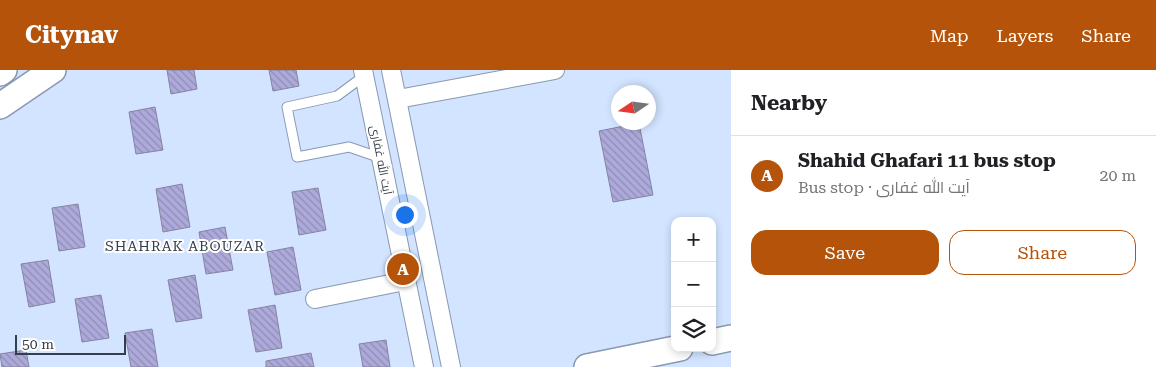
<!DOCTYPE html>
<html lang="en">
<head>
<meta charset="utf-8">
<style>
	:root { --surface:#fff; --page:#f6f6f6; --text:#202124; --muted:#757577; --line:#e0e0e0; --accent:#b45309 }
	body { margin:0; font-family:"Roboto Serif",Cairo,serif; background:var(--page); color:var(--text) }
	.controls { position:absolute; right:15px; bottom:15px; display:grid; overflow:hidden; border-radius:10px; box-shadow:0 2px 8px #0003 }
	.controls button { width:45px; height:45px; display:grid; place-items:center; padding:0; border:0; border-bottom:1px solid var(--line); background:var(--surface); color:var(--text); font:25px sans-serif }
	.compass { position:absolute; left:611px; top:15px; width:45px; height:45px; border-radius:50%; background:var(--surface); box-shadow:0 2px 8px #0003; rotate:257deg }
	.scale { position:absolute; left:15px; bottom:12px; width:111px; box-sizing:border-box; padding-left:5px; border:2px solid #363e48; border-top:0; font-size:14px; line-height:18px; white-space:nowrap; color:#363e48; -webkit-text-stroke:4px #fff; paint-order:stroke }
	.you { position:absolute; left:404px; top:144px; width:18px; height:18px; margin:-12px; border:4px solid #fff; border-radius:50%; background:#1a73e8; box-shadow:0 0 0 8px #1a73e833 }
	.badge { display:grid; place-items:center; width:32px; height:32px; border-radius:50%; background:var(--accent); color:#fff; font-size:16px; font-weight:700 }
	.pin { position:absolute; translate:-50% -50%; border:2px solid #fff; box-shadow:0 1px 5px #0006 }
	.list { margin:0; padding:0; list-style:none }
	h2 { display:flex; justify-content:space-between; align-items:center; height:65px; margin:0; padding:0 20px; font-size:21px }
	h2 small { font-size:16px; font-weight:400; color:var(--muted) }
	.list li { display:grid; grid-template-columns:32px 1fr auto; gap:15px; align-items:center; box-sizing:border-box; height:80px; padding:0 20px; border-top:1px solid var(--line) }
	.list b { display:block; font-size:19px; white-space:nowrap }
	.list p { margin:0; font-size:16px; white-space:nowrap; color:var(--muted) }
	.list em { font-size:16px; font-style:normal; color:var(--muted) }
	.actions { display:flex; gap:10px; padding:15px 20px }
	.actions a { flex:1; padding:11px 0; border:1px solid var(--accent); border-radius:15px; text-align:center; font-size:18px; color:var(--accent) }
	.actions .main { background:var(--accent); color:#fff }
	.icon { flex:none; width:28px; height:28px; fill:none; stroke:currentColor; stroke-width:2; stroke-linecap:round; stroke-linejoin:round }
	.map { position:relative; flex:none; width:731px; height:297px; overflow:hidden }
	header { display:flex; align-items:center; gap:30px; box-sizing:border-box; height:70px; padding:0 25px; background:var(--accent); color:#fff }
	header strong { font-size:24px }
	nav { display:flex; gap:28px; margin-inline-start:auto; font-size:18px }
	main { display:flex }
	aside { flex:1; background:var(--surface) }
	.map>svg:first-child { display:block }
	.building { fill:url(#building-back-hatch); stroke:#8584a0 }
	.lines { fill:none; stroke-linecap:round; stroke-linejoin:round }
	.lane-casing { stroke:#8899b1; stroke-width:11 }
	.street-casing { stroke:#8899b1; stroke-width:20 }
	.secondary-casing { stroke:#8899b1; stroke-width:28 }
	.lane { stroke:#fff; stroke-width:9 }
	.street { stroke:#fff; stroke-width:18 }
	.secondary { stroke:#fff; stroke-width:25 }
	.labels { text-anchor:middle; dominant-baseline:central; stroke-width:4; stroke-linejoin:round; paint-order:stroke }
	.street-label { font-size:12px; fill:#363e48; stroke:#fff }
	.neighbourhood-label { font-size:14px; letter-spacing:1px; fill:#363e48; stroke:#fff }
</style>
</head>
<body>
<header>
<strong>Citynav</strong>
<nav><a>Map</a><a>Layers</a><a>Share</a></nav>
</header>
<main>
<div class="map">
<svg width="731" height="297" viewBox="0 0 731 297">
	<defs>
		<pattern id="building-back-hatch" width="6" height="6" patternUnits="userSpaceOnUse" patternTransform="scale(1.25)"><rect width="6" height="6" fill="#adaadb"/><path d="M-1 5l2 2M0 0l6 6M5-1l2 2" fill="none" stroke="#8e8cb4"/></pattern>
	</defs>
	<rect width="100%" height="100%" fill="#d2e4ff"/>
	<g class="building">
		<path d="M167,0H194L197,19L171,24Z"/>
		<path d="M269,0H296L299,16L273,21Z"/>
		<path d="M155,37L163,80L136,84L129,42Z"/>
		<path d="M639,53L653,125L613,132L599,61Z"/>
		<path d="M182,114L190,157L163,162L156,119Z"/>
		<path d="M318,118L326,160L299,165L292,122Z"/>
		<path d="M78,134L85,177L59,181L52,138Z"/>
		<path d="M225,157L233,200L206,204L199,162Z"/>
		<path d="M293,177L301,220L275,225L267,182Z"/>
		<path d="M48,190L55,232L29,237L21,194Z"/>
		<path d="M195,205L202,248L176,252L168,210Z"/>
		<path d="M101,225L109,268L82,272L75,229Z"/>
		<path d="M275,235L282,278L256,282L248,240Z"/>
		<path d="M152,259L158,297H131L125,263Z"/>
		<path d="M386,270L390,297H363L359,274Z"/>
		<path d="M26,280L29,297H2L0,284Z"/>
		<path d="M311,283L314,297H266V291Z"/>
	</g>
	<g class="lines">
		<g class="lane-casing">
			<path id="lane" d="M364,6L337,26L287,37L297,87L349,77L381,88"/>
		</g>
		<g class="street-casing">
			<g id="street">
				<path d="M363,0L424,297"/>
				<path d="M391,0L451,297"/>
				<path d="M398,29L555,0"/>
				<path d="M315,229L405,211"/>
			</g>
		</g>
		<g class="secondary-casing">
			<g id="secondary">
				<path d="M0,3L4,0"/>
				<path d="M0,36L53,0"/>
				<path d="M712,272L731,268"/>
				<path d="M587,297L680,278"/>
			</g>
		</g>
		<use href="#lane" class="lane"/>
		<use href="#street" class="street"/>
		<use href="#secondary" class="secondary"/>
	</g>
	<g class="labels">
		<g class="street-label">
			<text transform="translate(381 90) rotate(79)">آیت الله غفاری</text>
		</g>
		<g class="neighbourhood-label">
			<text x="185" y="176">SHAHRAK ABOUZAR</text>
		</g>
	</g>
</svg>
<div class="controls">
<button>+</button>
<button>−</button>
<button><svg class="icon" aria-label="layers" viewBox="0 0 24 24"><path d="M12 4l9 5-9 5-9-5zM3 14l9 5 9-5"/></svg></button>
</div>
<svg class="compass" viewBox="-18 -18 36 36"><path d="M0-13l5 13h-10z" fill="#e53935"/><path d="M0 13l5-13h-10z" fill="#757577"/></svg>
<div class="scale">50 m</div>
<div class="you"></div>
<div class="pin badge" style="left:403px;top:199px">A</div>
</div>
<aside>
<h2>Nearby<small></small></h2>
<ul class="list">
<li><span class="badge">A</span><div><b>Shahid Ghafari 11 bus stop</b><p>Bus stop · آیت الله غفاری</p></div><em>20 m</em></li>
</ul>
<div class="actions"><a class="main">Save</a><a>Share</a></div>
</aside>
</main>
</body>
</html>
